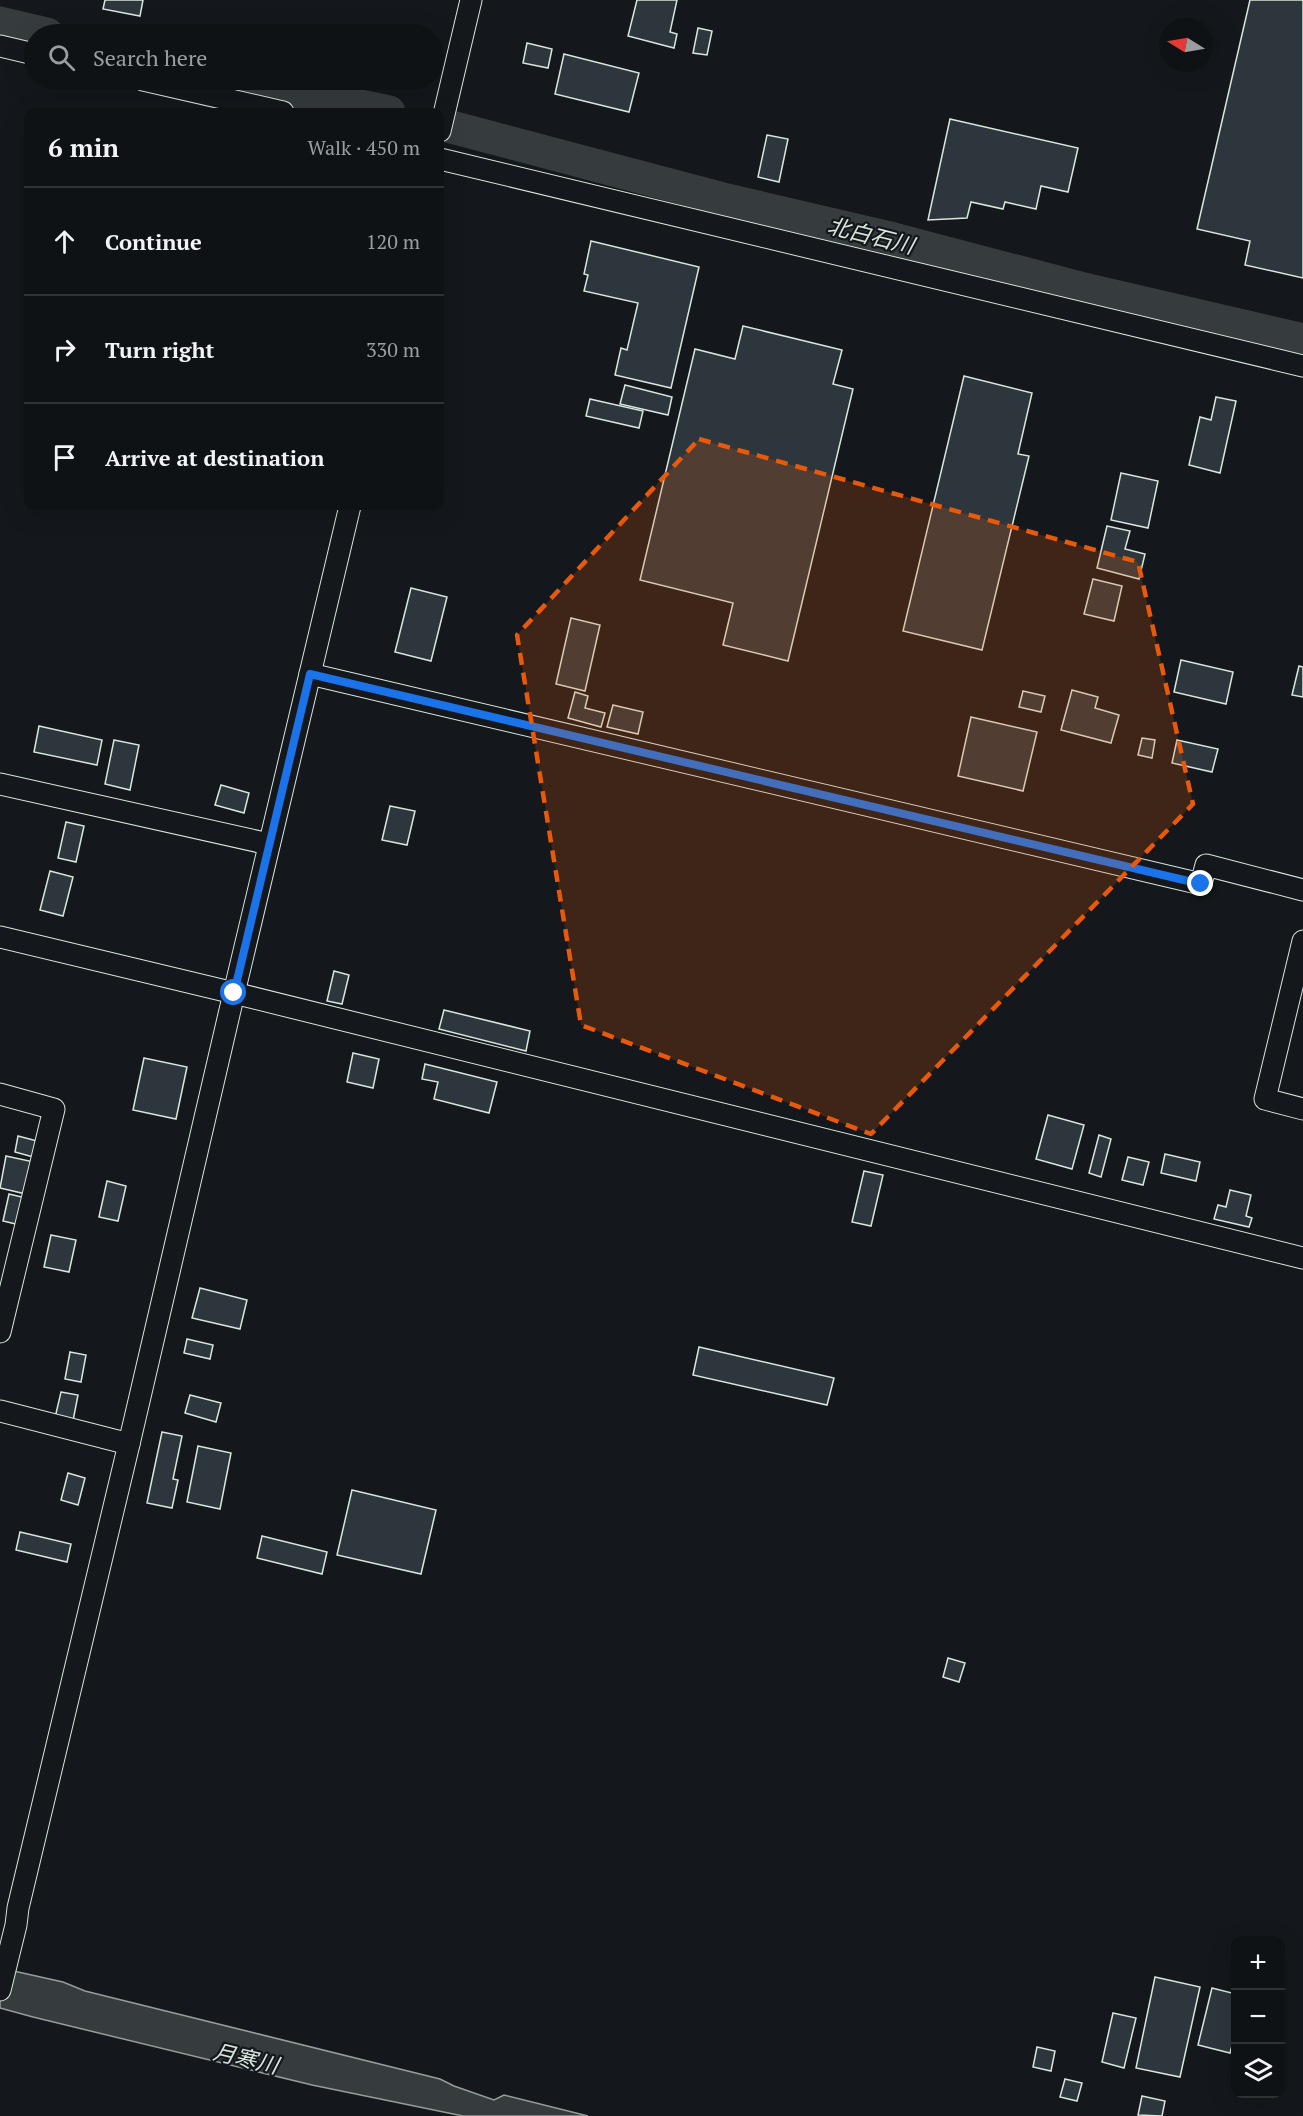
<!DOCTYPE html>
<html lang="en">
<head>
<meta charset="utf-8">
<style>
	:root { --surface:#0f1215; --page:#1d2022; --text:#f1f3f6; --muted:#9b9ea0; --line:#2f3234 }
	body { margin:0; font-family:"PT Serif","Noto Sans JP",serif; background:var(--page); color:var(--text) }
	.controls { position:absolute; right:18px; bottom:18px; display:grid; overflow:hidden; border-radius:12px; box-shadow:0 6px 24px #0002 }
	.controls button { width:54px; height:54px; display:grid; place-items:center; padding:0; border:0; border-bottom:2px solid var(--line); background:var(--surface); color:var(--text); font:30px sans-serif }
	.compass { position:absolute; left:1159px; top:18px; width:54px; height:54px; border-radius:50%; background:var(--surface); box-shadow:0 6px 24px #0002; rotate:281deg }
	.stop { position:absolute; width:18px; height:18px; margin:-14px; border:4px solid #1a73e8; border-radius:50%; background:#fff }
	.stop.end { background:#1a73e8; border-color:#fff; box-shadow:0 2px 6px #0008 }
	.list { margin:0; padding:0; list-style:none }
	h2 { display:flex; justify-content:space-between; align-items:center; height:78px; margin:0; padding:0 24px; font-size:26px }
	h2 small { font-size:20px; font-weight:400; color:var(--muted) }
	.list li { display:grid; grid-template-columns:39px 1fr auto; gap:18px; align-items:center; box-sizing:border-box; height:108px; padding:0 24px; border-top:2px solid var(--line) }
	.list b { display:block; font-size:22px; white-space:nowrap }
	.list em { font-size:20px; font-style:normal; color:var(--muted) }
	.icon { flex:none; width:33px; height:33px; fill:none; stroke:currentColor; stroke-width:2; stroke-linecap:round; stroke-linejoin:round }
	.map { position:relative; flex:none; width:1303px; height:2116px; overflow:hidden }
	.search { position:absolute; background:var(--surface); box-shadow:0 6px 24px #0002; left:24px; top:24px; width:420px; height:66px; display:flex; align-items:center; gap:15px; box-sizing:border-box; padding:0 21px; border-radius:33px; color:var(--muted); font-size:22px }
	.panel { position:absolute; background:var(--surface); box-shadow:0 6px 24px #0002; left:24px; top:108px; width:420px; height:402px; border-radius:12px }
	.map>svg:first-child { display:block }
	.water { fill:#363b3e; stroke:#939e99; stroke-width:1.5 }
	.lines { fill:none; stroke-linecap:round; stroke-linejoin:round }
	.river { stroke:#363b3e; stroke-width:33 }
	.building { fill:#2c363c; stroke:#d8e6dc; stroke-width:1.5 }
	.minor-casing { stroke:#d8e6dc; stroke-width:23 }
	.minor { stroke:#14181c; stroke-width:21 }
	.route { stroke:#1a73e8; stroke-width:8 }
	.marked { fill:#e8590c; fill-opacity:0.2; stroke:#e8590c; stroke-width:4.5; stroke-dasharray:12 8; stroke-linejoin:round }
	.labels { text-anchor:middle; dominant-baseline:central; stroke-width:4.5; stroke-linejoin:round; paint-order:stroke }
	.water-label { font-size:22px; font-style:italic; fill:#d8e6dc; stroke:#14181c }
</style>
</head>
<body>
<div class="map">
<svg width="1303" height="2116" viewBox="0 0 1303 2116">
	<rect width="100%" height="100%" fill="#14181c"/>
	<path class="water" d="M0,1968L63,1982L85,1991L440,2079L454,2086L494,2100L504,2095L588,2116H463L312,2085L33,2017L0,2008Z"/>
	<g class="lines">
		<g class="river">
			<path d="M0,23L47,34"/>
			<path d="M236,80L389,112"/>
			<path d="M440,124L723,199L886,237L1080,288L1303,340"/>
		</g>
	</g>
	<g class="building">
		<path d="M105,0H143L140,16L103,9Z"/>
		<path d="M637,0H677L670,32L677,34L674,48L628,36Z"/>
		<path d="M1250,0H1303V278L1245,265L1250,241L1197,229Z"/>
		<path d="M698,28L712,31L707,55L693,53Z"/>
		<path d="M527,43L552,49L548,68L523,63Z"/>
		<path d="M564,54L639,73L629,112L555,94Z"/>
		<path d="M950,119L1078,148L1068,192L1041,186L1036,209L1005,202L1003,209L971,202L967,218L928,220Z"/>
		<path d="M767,135L788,139L779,182L758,177Z"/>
		<path d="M591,241L699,267L671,388L615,375L621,348L627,350L638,303L584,291L588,275L584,274Z"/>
		<path d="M743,326L842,350L833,384L853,389L788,661L723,645L733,603L640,580L695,349L735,359Z"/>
		<path d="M964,376L1032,393L1018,454L1029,456L982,650L903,631Z"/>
		<path d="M625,385L672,397L668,415L620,404Z"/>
		<path d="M1216,397L1236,401L1220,473L1189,465L1200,417L1211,420Z"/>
		<path d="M590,399L643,411L639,428L586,416Z"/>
		<path d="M1121,473L1158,481L1148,528L1111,520Z"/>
		<path d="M1107,526L1130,531L1125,549L1145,554L1139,579L1097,568Z"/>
		<path d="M1093,579L1122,586L1114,621L1084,614Z"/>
		<path d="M411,588L447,597L431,661L395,652Z"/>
		<path d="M571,618L600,625L585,691L556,684Z"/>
		<path d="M1181,660L1233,672L1226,704L1174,692Z"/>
		<path d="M1299,666L1303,667V697L1292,695Z"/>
		<path d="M1072,690L1098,697L1095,708L1119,715L1111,743L1061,730Z"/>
		<path d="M1023,691L1045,696L1041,712L1019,707Z"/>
		<path d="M575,692L588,696L585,708L605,713L601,727L568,718Z"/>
		<path d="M613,705L643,712L638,734L607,727Z"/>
		<path d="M971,717L1037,732L1023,791L958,776Z"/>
		<path d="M39,726L102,740L97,765L34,752Z"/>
		<path d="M1142,738L1155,740L1152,758L1138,755Z"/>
		<path d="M114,740L139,745L130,790L105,784Z"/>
		<path d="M1177,740L1218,749L1212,772L1172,763Z"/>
		<path d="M221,785L249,793L244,813L215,805Z"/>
		<path d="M390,806L415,811L407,845L382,840Z"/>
		<path d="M66,822L84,826L76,862L58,858Z"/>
		<path d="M50,871L73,877L63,916L40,910Z"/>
		<path d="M334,971L349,975L342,1004L327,1001Z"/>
		<path d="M444,1010L530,1031L526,1051L439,1029Z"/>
		<path d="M353,1053L379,1059L373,1088L347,1082Z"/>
		<path d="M144,1058L187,1067L176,1119L133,1110Z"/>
		<path d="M425,1064L497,1082L489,1113L434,1099L438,1082L422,1079Z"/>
		<path d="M1048,1115L1084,1125L1072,1169L1036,1159Z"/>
		<path d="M1099,1135L1111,1139L1101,1177L1089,1173Z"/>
		<path d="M18,1136L41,1142L37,1158L15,1152Z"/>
		<path d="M1165,1154L1200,1162L1196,1181L1161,1173Z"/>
		<path d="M6,1156L34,1162L26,1194L0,1188Z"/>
		<path d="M1128,1157L1149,1162L1143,1185L1122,1180Z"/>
		<path d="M864,1171L883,1175L871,1226L852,1222Z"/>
		<path d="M107,1181L126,1186L118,1221L99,1217Z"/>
		<path d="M1230,1190L1251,1195L1246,1216L1252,1218L1249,1227L1214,1219L1218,1205L1226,1207Z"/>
		<path d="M9,1194L26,1198L20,1225L3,1221Z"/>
		<path d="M51,1235L76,1240L69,1272L44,1267Z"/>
		<path d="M200,1288L247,1300L240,1329L192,1318Z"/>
		<path d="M187,1339L213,1345L210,1359L184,1353Z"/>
		<path d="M699,1347L834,1378L827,1405L693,1375Z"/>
		<path d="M70,1352L86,1355L81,1382L65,1379Z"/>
		<path d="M61,1392L78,1395L72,1426L54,1422Z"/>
		<path d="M190,1395L221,1403L216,1422L185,1413Z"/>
		<path d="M162,1432L182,1436L173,1479L178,1480L172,1508L147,1503Z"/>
		<path d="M198,1446L231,1453L220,1509L187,1502Z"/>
		<path d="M68,1473L85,1478L78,1505L61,1500Z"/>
		<path d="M352,1490L436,1510L421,1574L337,1555Z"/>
		<path d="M20,1532L71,1544L67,1562L16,1550Z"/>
		<path d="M262,1536L327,1552L322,1574L257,1558Z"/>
		<path d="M948,1658L965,1663L959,1682L943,1677Z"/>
		<path d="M1155,1977L1200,1987L1180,2077L1136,2068Z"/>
		<path d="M1212,1988L1236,1994V2030L1230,2053L1198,2045Z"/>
		<path d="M1113,2013L1136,2018L1124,2068L1102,2062Z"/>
		<path d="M1037,2047L1055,2051L1051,2071L1033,2067Z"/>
		<path d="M1065,2079L1082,2083L1077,2101L1060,2097Z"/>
		<path d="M1142,2096L1165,2101L1162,2116L1138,2115Z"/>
	</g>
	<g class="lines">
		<g class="minor-casing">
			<g id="minor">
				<path d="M0,46L34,54"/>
				<path d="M143,80L283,112"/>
				<path d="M440,131L471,0"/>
				<path d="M440,159L1303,366"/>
				<path d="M310,674L1201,884L1206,865L1303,890"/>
				<path d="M0,784L269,844"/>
				<path d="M0,937L234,993L1303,1258"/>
				<path d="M1303,941L1265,1099L1303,1109"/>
				<path d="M0,1094L54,1109L0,1332"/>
				<path d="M0,1411L129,1444"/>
				<path d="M0,1990L16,1925L18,1908L129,1444L234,993L350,506"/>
			</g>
		</g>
		<use href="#minor" class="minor"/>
	</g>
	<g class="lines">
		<path class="route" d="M234,993L310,674L1201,884"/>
	</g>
	<path class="marked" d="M699,439L1138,562L1193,804L871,1134L581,1025L517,635Z"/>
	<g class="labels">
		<g class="water-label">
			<text transform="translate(871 235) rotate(14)">北白石川</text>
			<text transform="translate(246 2058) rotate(13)">月寒川</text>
		</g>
	</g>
</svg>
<div class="controls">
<button>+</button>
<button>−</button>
<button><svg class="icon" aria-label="layers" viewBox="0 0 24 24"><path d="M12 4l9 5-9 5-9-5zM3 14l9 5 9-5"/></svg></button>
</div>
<svg class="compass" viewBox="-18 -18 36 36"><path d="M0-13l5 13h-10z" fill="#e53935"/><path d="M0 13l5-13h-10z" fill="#9b9ea0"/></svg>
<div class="stop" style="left:234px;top:993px"></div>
<div class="stop end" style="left:1201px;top:884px"></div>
<div class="search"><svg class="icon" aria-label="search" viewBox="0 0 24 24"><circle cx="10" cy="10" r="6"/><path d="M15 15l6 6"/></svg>Search here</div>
<section class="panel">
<h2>6 min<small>Walk · 450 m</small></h2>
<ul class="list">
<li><svg class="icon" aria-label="ahead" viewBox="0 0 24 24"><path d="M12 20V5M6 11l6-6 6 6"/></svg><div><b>Continue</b></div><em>120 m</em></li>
<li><svg class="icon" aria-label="right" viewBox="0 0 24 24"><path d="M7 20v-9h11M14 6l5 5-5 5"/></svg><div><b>Turn right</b></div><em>330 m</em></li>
<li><svg class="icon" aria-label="arrive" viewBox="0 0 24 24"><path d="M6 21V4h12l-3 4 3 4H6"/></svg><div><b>Arrive at destination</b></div></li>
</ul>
</section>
</div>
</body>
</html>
